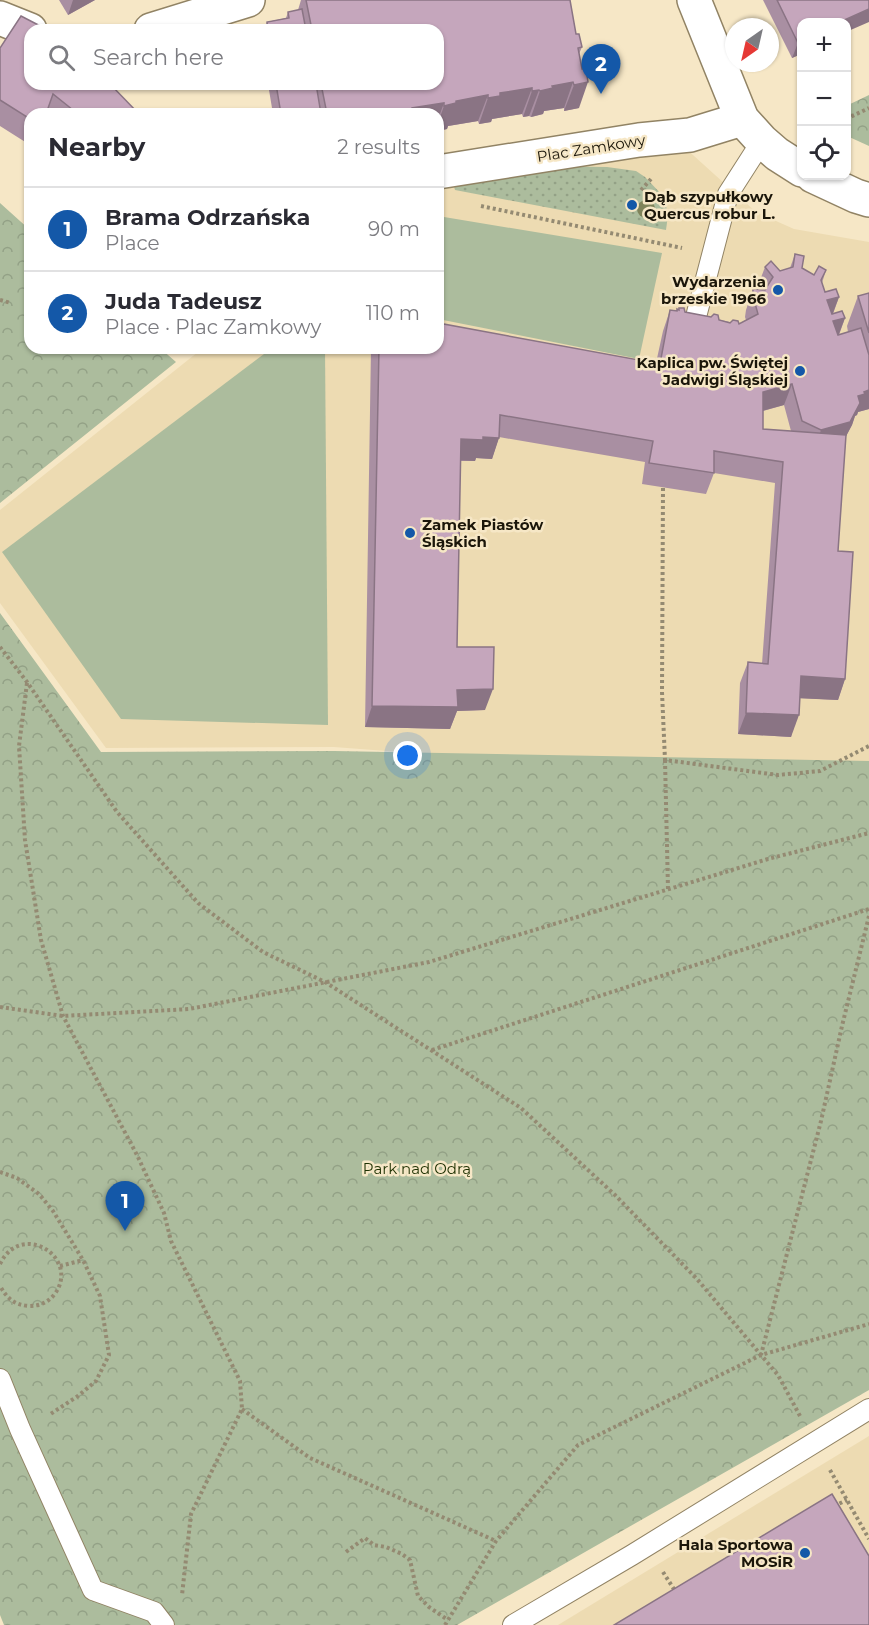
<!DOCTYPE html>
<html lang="en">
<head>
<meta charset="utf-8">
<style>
	:root { --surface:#fff; --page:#f7f7f7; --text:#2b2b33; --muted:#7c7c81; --line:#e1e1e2; --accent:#1458a8 }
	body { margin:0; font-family:Montserrat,sans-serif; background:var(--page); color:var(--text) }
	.controls { position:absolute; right:18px; top:18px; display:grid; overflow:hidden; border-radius:12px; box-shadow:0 2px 4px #0004 }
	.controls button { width:54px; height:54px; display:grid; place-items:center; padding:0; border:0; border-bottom:2px solid var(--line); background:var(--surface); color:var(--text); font:30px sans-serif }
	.compass { position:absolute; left:725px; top:18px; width:54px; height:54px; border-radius:50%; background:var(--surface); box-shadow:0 2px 4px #0004; rotate:214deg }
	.you { position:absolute; left:408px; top:756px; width:21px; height:21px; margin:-15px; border:4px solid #fff; border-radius:50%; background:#1a73e8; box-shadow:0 0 0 9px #1a73e833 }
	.badge { display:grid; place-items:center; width:39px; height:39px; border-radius:50%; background:var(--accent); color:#fff; font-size:20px; font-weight:700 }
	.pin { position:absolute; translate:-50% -50px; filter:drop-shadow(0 2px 3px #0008) }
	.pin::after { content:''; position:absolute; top:32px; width:21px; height:18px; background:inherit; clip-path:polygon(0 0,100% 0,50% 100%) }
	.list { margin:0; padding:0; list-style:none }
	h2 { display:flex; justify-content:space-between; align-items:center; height:78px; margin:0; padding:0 24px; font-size:26px }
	h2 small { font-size:20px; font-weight:400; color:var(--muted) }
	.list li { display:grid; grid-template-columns:39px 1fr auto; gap:18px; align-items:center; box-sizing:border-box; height:84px; padding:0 24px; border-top:2px solid var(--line) }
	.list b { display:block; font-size:22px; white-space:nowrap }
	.list p { margin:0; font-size:20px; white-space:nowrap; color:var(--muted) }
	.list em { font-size:20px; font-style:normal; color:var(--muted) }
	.icon { flex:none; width:33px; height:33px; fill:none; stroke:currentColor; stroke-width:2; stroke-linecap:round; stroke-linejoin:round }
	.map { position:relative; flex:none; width:869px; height:1625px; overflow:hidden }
	.search { position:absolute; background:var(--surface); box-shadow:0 2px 4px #0004; left:24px; top:24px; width:420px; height:66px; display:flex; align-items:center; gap:15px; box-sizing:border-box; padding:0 21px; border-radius:18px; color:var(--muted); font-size:22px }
	.panel { position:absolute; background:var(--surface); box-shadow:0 2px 4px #0004; left:24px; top:108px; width:420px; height:246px; border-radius:18px }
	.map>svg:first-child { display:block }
	.built { fill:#eddbb2 }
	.grass { fill:url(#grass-dots) }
	.forest { fill:url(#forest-crowns) }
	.garden { fill:#acbc9d }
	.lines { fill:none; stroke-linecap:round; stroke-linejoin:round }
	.lane-casing { stroke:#918364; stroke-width:22 }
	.street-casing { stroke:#918364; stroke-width:36 }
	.path { stroke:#948a72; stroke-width:4; stroke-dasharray:3 3; stroke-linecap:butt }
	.lane { stroke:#fff; stroke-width:20 }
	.street { stroke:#fff; stroke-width:33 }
	.tree { fill:#7f835a }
	.wall { fill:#a98fa2; fill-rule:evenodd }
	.shaded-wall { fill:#8a7484 }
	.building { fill:#c5a6bc; stroke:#8a7484; stroke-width:1.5 }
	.poi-dot { fill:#1458a8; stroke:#f6e7c6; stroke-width:2 }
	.labels { text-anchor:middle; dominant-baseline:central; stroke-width:5; stroke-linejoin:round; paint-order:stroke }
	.street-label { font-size:15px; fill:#1b160a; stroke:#f6e7c6 }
	.poi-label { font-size:15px; font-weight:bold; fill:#1b160a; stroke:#f6e7c6; text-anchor:end }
	.park-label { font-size:15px; fill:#1e3102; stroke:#f6e7c6 }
</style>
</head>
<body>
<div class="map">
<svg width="869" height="1625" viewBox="0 0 869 1625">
	<defs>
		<pattern id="grass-dots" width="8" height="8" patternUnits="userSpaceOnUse" patternTransform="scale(1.5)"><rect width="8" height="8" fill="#acbc9d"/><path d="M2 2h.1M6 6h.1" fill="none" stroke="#93a186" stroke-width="1.8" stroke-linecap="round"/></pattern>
		<pattern id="forest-crowns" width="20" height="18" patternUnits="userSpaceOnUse" patternTransform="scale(1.5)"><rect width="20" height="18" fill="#acbc9d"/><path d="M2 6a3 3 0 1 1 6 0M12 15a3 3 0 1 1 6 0" fill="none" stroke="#93a186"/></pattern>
	</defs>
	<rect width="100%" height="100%" fill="#f6e7c6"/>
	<g class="built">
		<path d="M662,127L756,212L794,229L869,242V769L820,784L334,747L106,748L0,603V510L203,348H438V162Z"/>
		<path d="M869,1436V1625H558Z"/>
	</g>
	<path class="grass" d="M542,166L607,167L636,171L645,177L664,197L668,215L666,230L455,190L454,186Z"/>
	<g class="forest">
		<path d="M869,95V146L847,136L846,106Z"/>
		<path d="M0,203L30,230V348H160L176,362L0,503Z"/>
		<path d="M0,613L101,752L334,751L869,761V1390L457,1625H4L0,1615Z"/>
	</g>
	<g class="garden">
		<path d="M438,216L662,253L639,359L438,319Z"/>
		<path d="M272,348H325L328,725L121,719L2,552Z"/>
	</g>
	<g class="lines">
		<g class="lane-casing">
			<g id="lane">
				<path d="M691,336L728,194L762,141"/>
				<path d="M0,1379L20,1429L93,1590L154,1612L164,1625"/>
				<path d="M513,1625L632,1555L869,1409"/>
			</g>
		</g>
		<g class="street-casing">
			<g id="street">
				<path d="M694,0L742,119L762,141L777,154L802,170"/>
				<path d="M0,18L30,30"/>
				<path d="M151,30L248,0"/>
				<path d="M438,172L639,140L690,135L742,119"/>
				<path d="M813,176L856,196L869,200"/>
			</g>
		</g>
		<g class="path">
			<path d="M846,119L869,108"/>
			<path d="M641,190L651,179"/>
			<path d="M481,206L682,248"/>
			<path d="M0,300L11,303"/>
			<path d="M663,488L662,692L665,760L778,775L820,771L869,746"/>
			<path d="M0,647L27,682L117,812L198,903L263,952L325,982L521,1108L615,1195L697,1279L761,1355"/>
			<path d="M27,683L19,746L25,840L41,940L63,1016L137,1155L164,1213L171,1241L240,1381L242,1409L191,1514L182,1595"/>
			<path d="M665,760L668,889"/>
			<path d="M0,1007L63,1016L189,1009L429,962L768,859L869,833"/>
			<path d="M432,1050L869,909"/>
			<path d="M0,1172L17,1178L39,1194L53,1211L83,1260L100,1296L109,1355L96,1381L78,1396L49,1415"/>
			<path d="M0,1264C22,1219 82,1259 54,1295C47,1303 39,1306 29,1306C14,1305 7,1298 0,1286"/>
			<path d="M60,1266L83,1260"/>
			<path d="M242,1409L310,1458L496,1541"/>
			<path d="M800,1416L778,1375L761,1355L821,1121L842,1026L869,916"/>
			<path d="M830,1470L869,1539"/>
			<path d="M834,1506L847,1500"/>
			<path d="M346,1552L365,1538L374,1545L386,1547L402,1554L410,1560L418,1596L429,1607L448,1620"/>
			<path d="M663,1572L677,1594"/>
			<path d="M445,1625L496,1541L578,1445L761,1355L869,1324"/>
		</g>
		<use href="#lane" class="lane"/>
		<use href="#street" class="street"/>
	</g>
	<circle class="tree" cx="646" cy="209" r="9"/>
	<g class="wall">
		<path d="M59,0H95L68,15Z"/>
		<path d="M301,0H570L576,34L582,47L579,54V108L564,111V108L544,111L543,114L531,117L529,116L523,117L522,114L492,119L491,122L479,124L478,121L448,126L447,129L438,131V114H273L268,84H438V30H264L267,22L286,18L288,12L298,10Z"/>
		<path d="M763,0H869L801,54L792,58Z"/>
		<path d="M0,48L139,114H30V145L0,126Z"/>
		<path d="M795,254L802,268L814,275L826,270L822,283L825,292L839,297L833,314L845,318L839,335L848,332L847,326L858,296L869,293V409L858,412L857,415L855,416L852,425L846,436L838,551L845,679L838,700L800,698L791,737L738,734L740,683L748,662L762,664L775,483L714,473L706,494L642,484L645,462L499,437L492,459L476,458L475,461H460L457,647L485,710L457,711L450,729L365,727L371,348H438L656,363L663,331L670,310L676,311L678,310L679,308L685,312L739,324L746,320L745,317L746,310L753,289H759L757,288L765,267L780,271L790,268ZM784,405L791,431L763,429V411Z"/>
	</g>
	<g class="shaded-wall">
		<path d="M73,0H95L68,15Z"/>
		<path d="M869,9V22L846,32V22H840Z"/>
		<path d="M801,41V54L792,58L798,43Z"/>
		<path d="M573,82L564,108L544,111L543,114L531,117L540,91L552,86Z"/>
		<path d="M588,82L579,108L564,111L574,85Z"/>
		<path d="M532,88L522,114L492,119L491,122L479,124L488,98L500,93Z"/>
		<path d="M539,90L529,116L523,117L532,91Z"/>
		<path d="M488,95L478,121L448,126L447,129L438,131V123L444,106L456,101Z"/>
		<path d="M444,103L438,119V114H399L412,108Z"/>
		<path d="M399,110L398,114H378Z"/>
		<path d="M839,297L831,318L827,300Z"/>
		<path d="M845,318L837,339L833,321Z"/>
		<path d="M792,384L784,405L755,413L763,392Z"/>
		<path d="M869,390V409L858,412L857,415L855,416L852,425L842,444L814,451L821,430L858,396L864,392Z"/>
		<path d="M483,437L499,438L492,459L476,458L475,461L453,460L461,439Z"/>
		<path d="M801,676L845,679L838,700L794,698Z"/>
		<path d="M493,689L485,710L457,711L450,729L365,727L372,706L457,690Z"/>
		<path d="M746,713L799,715L791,737L738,734Z"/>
	</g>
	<g class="building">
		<path d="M306,0H570L576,34H579L582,47L578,48L582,69H586L588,82L574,85L573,82L552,86L553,88L540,91L539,90L532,91V88L500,93V96L488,98V95L456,101V103L444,106V103L412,108V112L400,113L399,110L378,114H327L321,84H438V30H312Z"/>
		<path d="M777,0H869V9L840,22H801V41L798,43Z"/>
		<path d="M302,9L306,30H268L267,22L289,18L288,12Z"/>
		<path d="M21,16L48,30H30V84H110L139,114H78L53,94L46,114H30V119L0,100V48Z"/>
		<path d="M276,84H316L321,114H281Z"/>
		<path d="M795,254L804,256L802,268L814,275L819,266L826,270L821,280L825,292L836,289L839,297L827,300L832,314L842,311L845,318L833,321L838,335L861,328L869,355V390L864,392L865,394L858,396L860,403L850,422L821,430L802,421L792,384L763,392V429L846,435L838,551L853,552L845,679L801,676L799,715L746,713L748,662L768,664L783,462L714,451V473L649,463L653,441L500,415L499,438L483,437V440L461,439L457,647H494L493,689L457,690L458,707L372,706L379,348H438V323L660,364L670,310L677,311V309L679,310V308H684L685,312L711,317L714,314L718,315L719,320L730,323L733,320L738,321L739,324L758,314L753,296V289L765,290L773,277L765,267L771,261L780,271L793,267Z"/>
		<path d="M869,293V333L858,296Z"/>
		<path d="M832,1494L869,1556V1625H614Z"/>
	</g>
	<g class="poi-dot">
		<circle cx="632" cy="205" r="6"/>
		<circle cx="778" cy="290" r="6"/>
		<circle cx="800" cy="371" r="6"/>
		<circle cx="410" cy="533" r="6"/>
		<circle cx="805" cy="1553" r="6"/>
	</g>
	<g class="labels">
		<g class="street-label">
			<text transform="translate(591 148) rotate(-9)">Plac Zamkowy</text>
		</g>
		<g class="poi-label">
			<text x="644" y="196" text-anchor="start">Dąb szypułkowy<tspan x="644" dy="17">Quercus robur L.</tspan></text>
			<text x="766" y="281">Wydarzenia<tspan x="766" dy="17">brzeskie 1966</tspan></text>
			<text x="788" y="362">Kaplica pw. Świętej<tspan x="788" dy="17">Jadwigi Śląskiej</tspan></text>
			<text x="422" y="524" text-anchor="start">Zamek Piastów<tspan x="422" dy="17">Śląskich</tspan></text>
			<text x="793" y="1544">Hala Sportowa<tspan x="793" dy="17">MOSiR</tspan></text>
		</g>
		<g class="park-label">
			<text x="417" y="1168">Park nad Odrą</text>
		</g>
	</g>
</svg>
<div class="controls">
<button>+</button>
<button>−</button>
<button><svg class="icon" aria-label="locate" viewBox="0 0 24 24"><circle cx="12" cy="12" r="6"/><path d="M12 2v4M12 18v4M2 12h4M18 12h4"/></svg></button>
</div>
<svg class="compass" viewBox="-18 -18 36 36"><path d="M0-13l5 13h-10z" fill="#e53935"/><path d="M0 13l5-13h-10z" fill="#7c7c81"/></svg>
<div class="you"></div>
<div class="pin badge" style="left:125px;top:1231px">1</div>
<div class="pin badge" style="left:601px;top:94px">2</div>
<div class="search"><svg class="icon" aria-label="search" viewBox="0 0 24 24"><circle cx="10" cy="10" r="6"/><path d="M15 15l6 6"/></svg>Search here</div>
<section class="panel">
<h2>Nearby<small>2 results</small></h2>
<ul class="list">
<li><span class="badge">1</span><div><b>Brama Odrzańska</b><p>Place</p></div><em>90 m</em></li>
<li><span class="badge">2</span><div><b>Juda Tadeusz</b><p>Place · Plac Zamkowy</p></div><em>110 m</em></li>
</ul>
</section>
</div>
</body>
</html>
